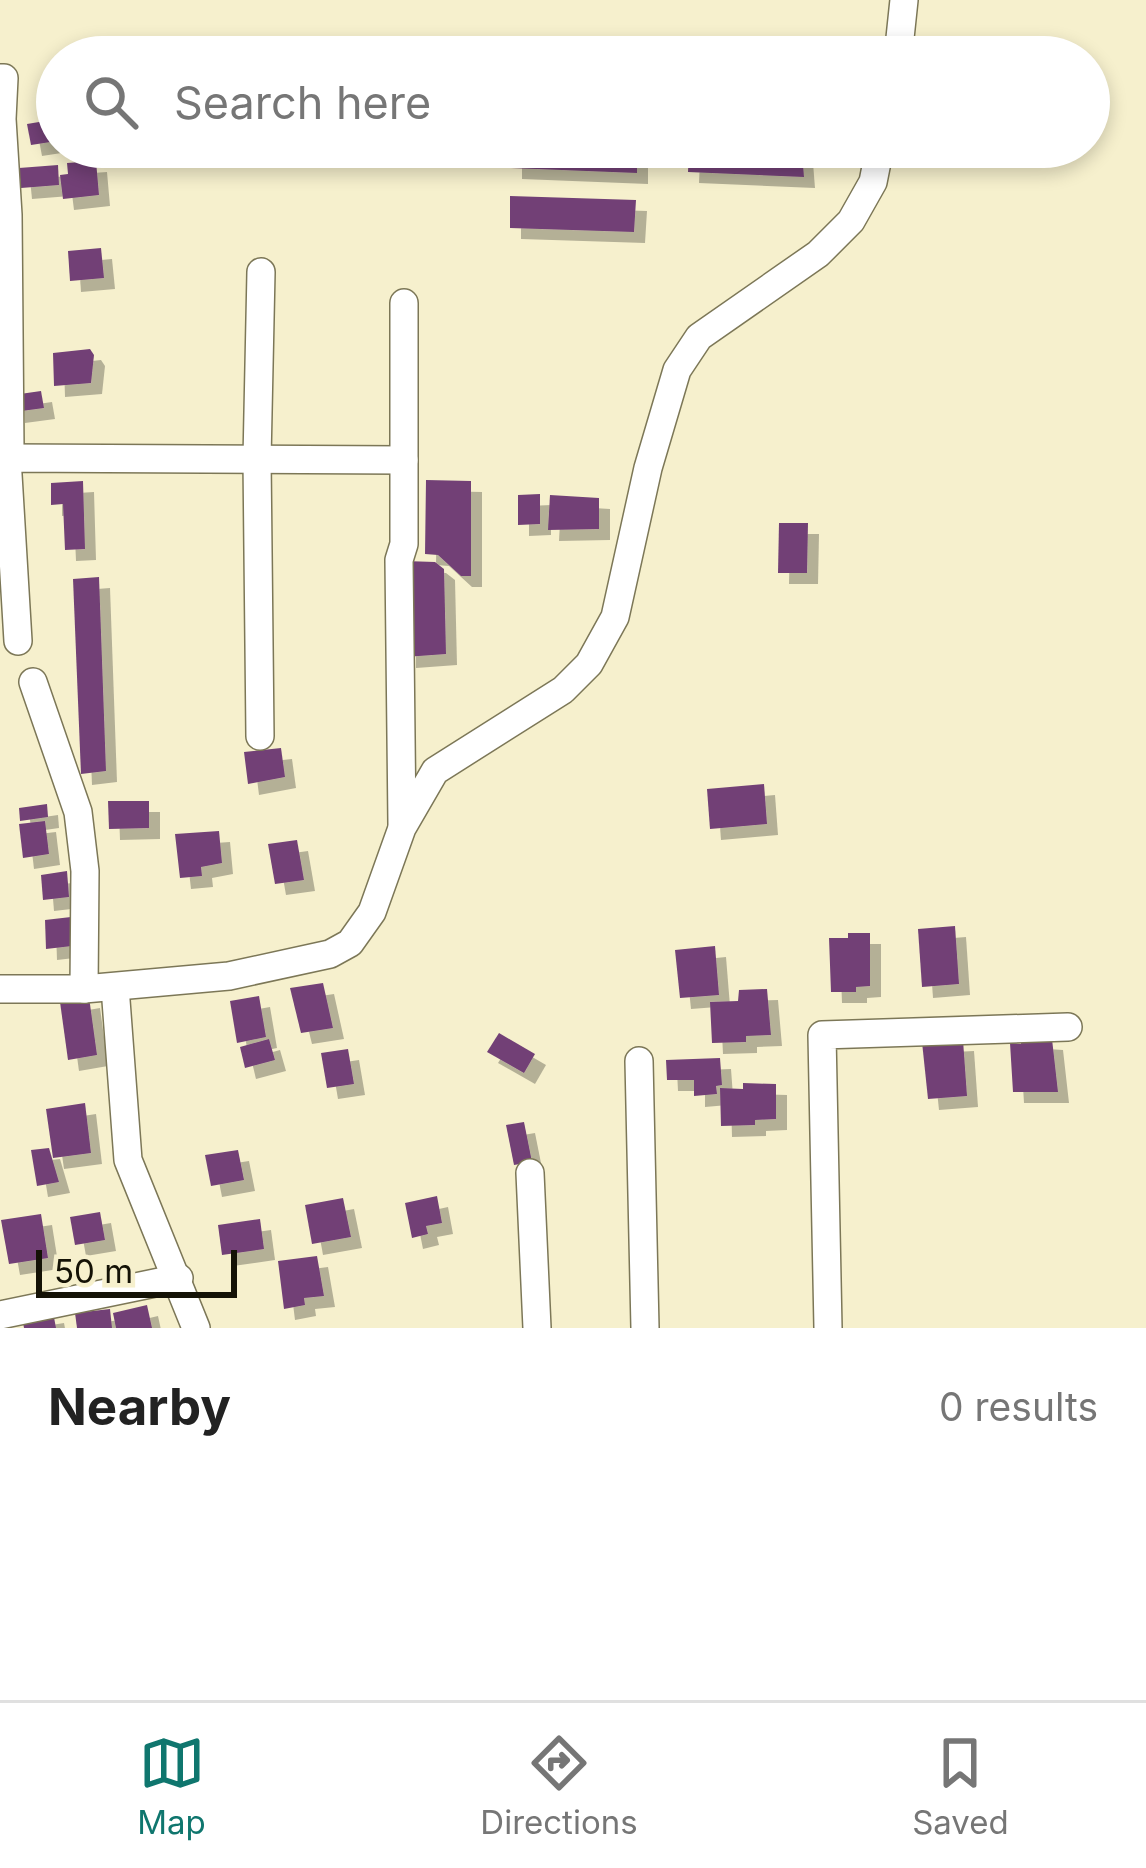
<!DOCTYPE html>
<html lang="en">
<head>
<meta charset="utf-8">
<style>
	:root { --surface:#fff; --page:#f6f6f6; --text:#222; --muted:#767676; --line:#e0e0e0; --accent:#0f766e }
	body { margin:0; font-family:Inter,sans-serif; background:var(--page); color:var(--text) }
	.scale { position:absolute; left:36px; bottom:30px; width:201px; box-sizing:border-box; padding-left:12px; border:6px solid #141206; border-top:0; font-size:33px; line-height:42px; white-space:nowrap; color:#141206; -webkit-text-stroke:9px #f6f0cd; paint-order:stroke }
	.list { margin:0; padding:0; list-style:none }
	h2 { display:flex; justify-content:space-between; align-items:center; height:156px; margin:0; padding:0 48px; font-size:51px }
	h2 small { font-size:39px; font-weight:400; color:var(--muted) }
	.icon { flex:none; width:66px; height:66px; fill:none; stroke:currentColor; stroke-width:2; stroke-linecap:round; stroke-linejoin:round }
	.map { position:relative; flex:none; width:1146px; height:1328px; overflow:hidden }
	.search { position:absolute; background:var(--surface); box-shadow:0 6px 18px #0003; left:36px; right:36px; top:36px; height:132px; display:flex; align-items:center; gap:30px; box-sizing:border-box; padding:0 42px; border-radius:66px; color:var(--muted); font-size:45px }
	.sheet { height:372px; background:var(--surface) }
	nav { display:flex; justify-content:space-around; align-items:center; box-sizing:border-box; height:168px; border-top:3px solid var(--line); background:var(--surface); font-size:33px; color:var(--muted) }
	nav a { display:grid; justify-items:center; gap:6px }
	nav .on { color:var(--accent) }
	.map>svg:first-child { display:block }
	.building { fill:#724176; filter:url(#shadow) }
	.lines { fill:none; stroke-linecap:round; stroke-linejoin:round }
	.minor-casing { stroke:#7c7757; stroke-width:30 }
	.minor { stroke:#fff; stroke-width:27 }
</style>
</head>
<body>
<div class="map">
<svg width="1146" height="1328" viewBox="0 0 1146 1328">
	<defs>
		<filter id="shadow"><feDropShadow dx="11" dy="11" stdDeviation="0" flood-color="#0004"/></filter>
	</defs>
	<rect width="100%" height="100%" fill="#f6f0cd"/>
	<g class="building">
		<path d="M57,119V141L31,145L27,124Z"/>
		<path d="M511,147H637V173L511,168Z"/>
		<path d="M689,148L802,152L804,177L688,172Z"/>
		<path d="M96,161L99,195L63,199L60,175L68,174L67,163Z"/>
		<path d="M58,165L59,185L21,188L19,168Z"/>
		<path d="M510,196L636,200L634,232L510,228Z"/>
		<path d="M101,248L104,278L70,281L68,251Z"/>
		<path d="M90,349L94,355L91,383L54,386L53,353Z"/>
		<path d="M41,391L44,408L14,412L13,395Z"/>
		<path d="M426,480L471,481V576H461L438,555L425,554Z"/>
		<path d="M83,481L85,549L65,550L63,504L51,505V483Z"/>
		<path d="M540,494V524L518,525V495Z"/>
		<path d="M550,495L599,498V529L548,530Z"/>
		<path d="M779,523H808L807,573H778Z"/>
		<path d="M405,561L435,562L444,569L446,654L405,657Z"/>
		<path d="M99,577L106,771L81,774L73,579Z"/>
		<path d="M281,748L285,777L248,784L244,752Z"/>
		<path d="M764,784L767,824L710,829L707,789Z"/>
		<path d="M108,801H149V828L109,829Z"/>
		<path d="M47,804L48,817L20,821L19,808Z"/>
		<path d="M45,821L49,854L23,858L19,824Z"/>
		<path d="M219,831L222,863L201,867L202,876L180,878L175,834Z"/>
		<path d="M297,840L304,880L275,884L268,844Z"/>
		<path d="M67,871L69,897L43,900L41,875Z"/>
		<path d="M71,917L72,946L46,949L45,920Z"/>
		<path d="M955,926L959,984L922,987L918,929Z"/>
		<path d="M848,933H870V986L856,987V992H831L829,938H848Z"/>
		<path d="M715,946L719,995L680,998L675,950Z"/>
		<path d="M323,983L333,1028L301,1033L290,988Z"/>
		<path d="M767,989L771,1035L746,1036V1042L712,1043L710,1002L738,1001L739,990Z"/>
		<path d="M259,996L266,1037L237,1043L230,1001Z"/>
		<path d="M89,997L97,1055L68,1060L60,1002Z"/>
		<path d="M499,1033L535,1054L524,1073L487,1052Z"/>
		<path d="M1021,1037L1052,1039L1058,1092H1013L1010,1043L1021,1044Z"/>
		<path d="M269,1039L275,1060L245,1068L240,1047Z"/>
		<path d="M963,1040L967,1096L928,1099L922,1042Z"/>
		<path d="M348,1049L354,1084L327,1088L321,1053Z"/>
		<path d="M720,1058L722,1085L716,1086L717,1094L694,1096V1080H667L666,1060Z"/>
		<path d="M743,1083L776,1084V1119L755,1120V1125L721,1126L720,1088L743,1089Z"/>
		<path d="M85,1103L91,1153L53,1158L46,1109Z"/>
		<path d="M524,1122L532,1162L514,1165L506,1125Z"/>
		<path d="M49,1148L59,1182L37,1186L31,1150Z"/>
		<path d="M238,1150L244,1180L211,1186L205,1155Z"/>
		<path d="M437,1196L442,1223L426,1226L428,1234L412,1238L405,1203Z"/>
		<path d="M343,1198L351,1237L312,1244L305,1205Z"/>
		<path d="M100,1212L105,1240L75,1245L70,1217Z"/>
		<path d="M41,1214L48,1258L9,1264L1,1220Z"/>
		<path d="M260,1219L264,1249L222,1255L218,1225Z"/>
		<path d="M317,1256L324,1296L304,1298L305,1305L284,1309L278,1261Z"/>
		<path d="M147,1305L152,1328H116L113,1313Z"/>
		<path d="M110,1309L112,1328H77L75,1313Z"/>
		<path d="M53,1312L56,1328H24L22,1317Z"/>
	</g>
	<g class="lines">
		<g class="minor-casing">
			<g id="minor">
				<path d="M898,57L904,0"/>
				<path d="M0,78H4L2,119L8,215L10,449L0,466"/>
				<path d="M18,641L7,458L404,460"/>
				<path d="M33,682L78,812L85,871L84,989"/>
				<path d="M260,736L257,459L261,272"/>
				<path d="M402,824L399,560L404,544V303"/>
				<path d="M115,987L128,1160L196,1328"/>
				<path d="M0,989H84L229,976L330,954L350,943L372,912L402,828L435,771L563,690L589,664L615,617L648,468L677,370L699,337L818,254L851,221L873,182L880,147"/>
				<path d="M639,1061L645,1328"/>
				<path d="M530,1173L537,1328"/>
				<path d="M0,1315L179,1278"/>
				<path d="M828,1328L822,1035L1068,1027"/>
			</g>
		</g>
		<use href="#minor" class="minor"/>
	</g>
</svg>
<div class="scale">50 m</div>
<div class="search"><svg class="icon" aria-label="search" viewBox="0 0 24 24"><circle cx="10" cy="10" r="6"/><path d="M15 15l6 6"/></svg>Search here</div>
</div>
<section class="sheet">
<h2>Nearby<small>0 results</small></h2>
<ul class="list">
</ul>
</section>
<nav>
<a class="on"><svg class="icon" aria-label="map" viewBox="0 0 24 24"><path d="M3 6l6-2 6 2 6-2v14l-6 2-6-2-6 2zM9 4v14M15 6v14"/></svg>Map</a>
<a><svg class="icon" aria-label="directions" viewBox="0 0 24 24"><path d="M12 3l9 9-9 9-9-9zM9 14v-3h6M13 9l2 2-2 2"/></svg>Directions</a>
<a><svg class="icon" aria-label="saved" viewBox="0 0 24 24"><path d="M7 4h10v16l-5-4-5 4z"/></svg>Saved</a>
</nav>
</body>
</html>
